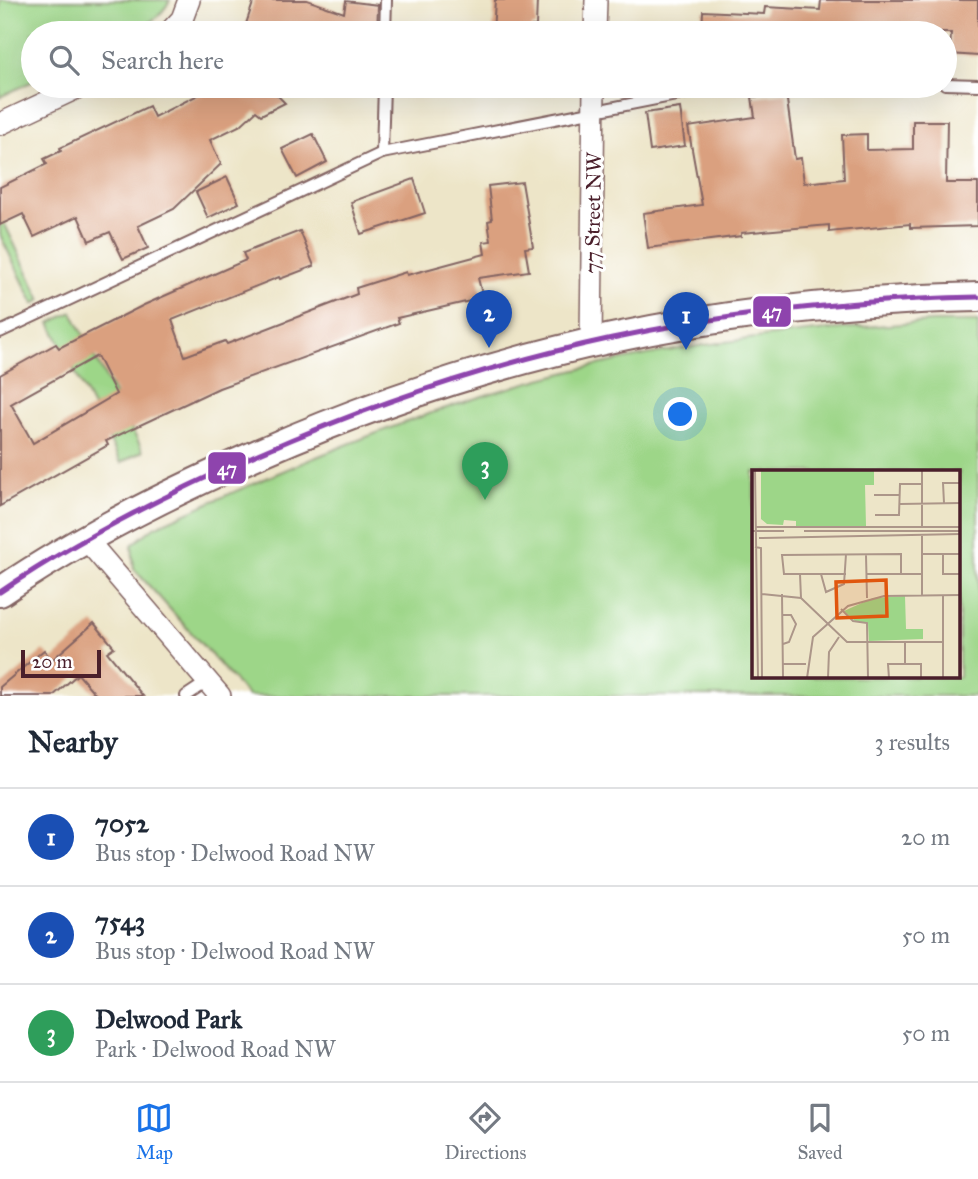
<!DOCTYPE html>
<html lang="en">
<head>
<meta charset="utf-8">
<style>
	:root { --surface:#fff; --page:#f6f6f7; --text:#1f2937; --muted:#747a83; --line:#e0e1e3; --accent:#1a73e8 }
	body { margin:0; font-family:"IM FELL Great Primer",serif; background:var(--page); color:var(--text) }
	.scale { position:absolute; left:21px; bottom:18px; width:80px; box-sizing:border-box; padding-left:7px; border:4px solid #4a1f2b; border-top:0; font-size:19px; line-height:24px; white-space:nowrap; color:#4a1f2b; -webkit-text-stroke:5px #fff; paint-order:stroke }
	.you { position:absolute; left:681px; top:415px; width:24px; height:24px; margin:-18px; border:5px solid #fff; border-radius:50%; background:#1a73e8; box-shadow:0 0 0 10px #1a73e833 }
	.badge { display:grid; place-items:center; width:46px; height:46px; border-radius:50%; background:var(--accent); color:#fff; font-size:23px; font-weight:700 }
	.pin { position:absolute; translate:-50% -58px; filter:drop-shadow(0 2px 4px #0008) }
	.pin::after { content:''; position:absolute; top:37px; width:24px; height:21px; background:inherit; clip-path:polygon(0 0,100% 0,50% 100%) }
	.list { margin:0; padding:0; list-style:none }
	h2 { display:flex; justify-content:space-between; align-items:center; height:91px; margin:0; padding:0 28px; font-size:30px }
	h2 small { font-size:23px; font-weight:400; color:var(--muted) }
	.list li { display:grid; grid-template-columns:46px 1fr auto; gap:21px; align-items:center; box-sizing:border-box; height:98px; padding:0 28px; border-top:2px solid var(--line) }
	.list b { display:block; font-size:26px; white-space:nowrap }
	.list p { margin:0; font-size:23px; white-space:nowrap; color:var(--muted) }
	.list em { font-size:23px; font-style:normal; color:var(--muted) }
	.icon { flex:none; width:38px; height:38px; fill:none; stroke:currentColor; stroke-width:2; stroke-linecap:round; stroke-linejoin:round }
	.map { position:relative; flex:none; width:978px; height:696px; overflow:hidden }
	.search { position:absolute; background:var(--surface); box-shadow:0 7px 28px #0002; left:21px; right:21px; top:21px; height:77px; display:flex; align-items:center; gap:18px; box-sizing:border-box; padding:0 24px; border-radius:38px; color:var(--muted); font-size:26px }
	.sheet { height:385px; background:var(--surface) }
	nav { display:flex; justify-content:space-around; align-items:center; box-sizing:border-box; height:98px; border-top:2px solid var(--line); background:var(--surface); font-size:19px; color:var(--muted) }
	nav a { display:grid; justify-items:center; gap:4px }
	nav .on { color:var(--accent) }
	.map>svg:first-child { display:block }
	.green { fill:#9dd688; stroke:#747a5a; stroke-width:2; fill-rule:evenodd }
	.building { fill:#daa07f; fill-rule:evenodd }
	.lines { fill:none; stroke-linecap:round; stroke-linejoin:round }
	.service-casing { stroke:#836462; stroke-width:14 }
	.minor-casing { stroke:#836462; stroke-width:24 }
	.tertiary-casing { stroke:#836462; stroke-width:32 }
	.service { stroke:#fff; stroke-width:10 }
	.minor { stroke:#fff; stroke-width:21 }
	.tertiary { stroke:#fff; stroke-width:28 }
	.bus-1-casing { stroke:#fff; stroke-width:10 }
	.bus-1 { stroke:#8e44ad; stroke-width:5 }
	.labels { text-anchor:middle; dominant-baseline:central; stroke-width:6; stroke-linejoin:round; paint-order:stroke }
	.street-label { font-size:21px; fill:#4a1f2b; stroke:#fff }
	.inset-road { fill:none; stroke:#ac9689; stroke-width:2 }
	.view { fill:#e0560e; fill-opacity:0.15; stroke:#e0560e; stroke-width:3.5 }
	.inset-edge { fill:none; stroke:#4a1f2b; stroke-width:3.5 }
	.line-badge { stroke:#fff; stroke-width:2.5 }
	.badge-label { font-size:19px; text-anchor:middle; font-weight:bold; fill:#fff }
</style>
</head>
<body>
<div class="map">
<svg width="978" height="696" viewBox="0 0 978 696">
	<rect width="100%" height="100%" fill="#fff"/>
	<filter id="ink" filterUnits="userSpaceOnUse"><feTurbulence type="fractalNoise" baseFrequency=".0143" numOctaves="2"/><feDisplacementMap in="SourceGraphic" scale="14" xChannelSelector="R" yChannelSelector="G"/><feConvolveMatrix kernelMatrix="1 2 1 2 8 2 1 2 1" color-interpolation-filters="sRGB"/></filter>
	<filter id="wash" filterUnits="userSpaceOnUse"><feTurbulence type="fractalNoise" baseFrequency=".00686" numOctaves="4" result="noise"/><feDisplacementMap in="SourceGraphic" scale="28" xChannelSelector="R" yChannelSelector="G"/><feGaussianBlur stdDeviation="1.57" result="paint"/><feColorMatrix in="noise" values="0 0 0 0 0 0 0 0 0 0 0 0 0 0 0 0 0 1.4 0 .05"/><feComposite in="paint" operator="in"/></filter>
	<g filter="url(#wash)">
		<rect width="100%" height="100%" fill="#ede5c8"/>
		<g class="green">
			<path d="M0,0H170C145,48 78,33 33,33V81L0,97Z"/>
			<path d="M0,214L41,300L34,304L0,235Z"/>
			<path d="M72,312L143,451L121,463L50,323Z"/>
			<path d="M932,322H978V696H248L134,569L132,545L154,527C265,478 373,430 489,394C632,349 783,331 932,322ZM959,472V677H754V472Z"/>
		</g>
		<g id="blocks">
			<g class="building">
				<path d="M254,0H307L344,13L346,1L378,5L377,33H243Z"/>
				<path d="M495,0H537L536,26H532V33H493Z"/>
				<path d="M821,0H978V56L950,54L951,33H702L703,11L764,14L765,7L820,10Z"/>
				<path d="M216,86H268L285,103L261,115L256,111L241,125L210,140L221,164L174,209L138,226L148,248L123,259L110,232L89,241L78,216L34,237L23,214L0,225V187L47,164L44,159L61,151L60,148L149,106L154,117Z"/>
				<path d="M786,93L795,159L801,158L804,183L844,179L842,135L867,134V150L913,149V121H947L946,183H978V226L910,228V224L829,232V225L741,233V236L648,248L643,213L702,205L688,127L755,117L752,97Z"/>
				<path d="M680,108L685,146L650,151L645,113Z"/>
				<path d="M313,134L327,162L297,178L282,149Z"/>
				<path d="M227,177L239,203L208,218L196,192Z"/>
				<path d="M414,179L425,213L361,234L351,202Z"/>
				<path d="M522,182L533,247L525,248L529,271L478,278L483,298L397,318L399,323L219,388L106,441L108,445L0,506V375L56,344L59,348L144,305L246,260L243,253L300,231L314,266L280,279L279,277L172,320L185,356L225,341L227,344L357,294L356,288L406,272L407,275L485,254L483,242L491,241L488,221L492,220L488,186ZM97,356L116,394L33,443L11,404Z"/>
				<path d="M94,623L114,647L107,652L143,696H97L78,674L53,696H0V687L44,650L52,660Z"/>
			</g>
		</g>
	</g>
	<g filter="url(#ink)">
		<use href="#blocks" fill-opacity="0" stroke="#836462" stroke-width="2"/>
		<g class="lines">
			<g class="service-casing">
				<g id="service">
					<path d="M385,33L386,0"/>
					<path d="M945,84L978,85"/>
					<path d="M382,153L384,86"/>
					<path d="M0,332L382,153L722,86"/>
					<path d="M186,696L207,682"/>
				</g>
			</g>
			<g class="minor-casing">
				<g id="minor">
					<path d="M169,33L182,19L189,0"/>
					<path d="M595,33L596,0"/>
					<path d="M0,124L81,86"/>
					<path d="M591,340L594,86"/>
					<path d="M86,539L220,696"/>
				</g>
			</g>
			<g class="tertiary-casing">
				<path id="tertiary" d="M0,592C81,537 171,492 260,453C498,349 719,303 978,297"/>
			</g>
			<use href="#service" class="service"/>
			<use href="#minor" class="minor"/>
			<use href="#tertiary" class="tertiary"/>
			<g class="bus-1-casing">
				<path id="bus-1" d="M0,592C81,537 171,492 260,453C498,349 719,303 978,297"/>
			</g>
			<use href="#bus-1" class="bus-1"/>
		</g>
	</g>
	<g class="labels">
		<g class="street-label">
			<text transform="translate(593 213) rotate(-89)">77 Street NW</text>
		</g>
	</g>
	<g transform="translate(752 470)">
		<rect width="208" height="208" fill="#ede5c8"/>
		<path d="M9,0H122V15H113L114,56H44V51L32,50L31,55L15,54L9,49ZM153,126L154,159H171V169L117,171L116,153L103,151L92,141L121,128Z" fill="#9dd688"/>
		<path class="inset-road" d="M3,0L6,208M122,25H148M192,33L191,13H209M148,34L209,33M123,45H147L148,14H170M3,57H209M170,57V0M0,61H32M52,61H209M7,68L209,64M3,77L9,78L10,208M170,84H209M191,84V104H209M114,85L115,128M48,104L49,128M69,104L74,122L92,114L94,84M94,104H32L30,85L149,84V104M114,104H170M9,124L49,128L95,172H191M30,124L31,208M170,125V64M191,125V208M89,139L101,151L115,153L116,208M30,145H39L44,154L37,172L31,174M153,172V194M31,194H54M55,208L61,167L96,136L132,126L209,125M63,208H137M76,208L77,182L87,167M137,208L136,194H169V208"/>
		<path class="view" d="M134,110L135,146L85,148L84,112Z"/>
		<rect width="208" height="208" class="inset-edge"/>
	</g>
	<g class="line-badge">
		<rect x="752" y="295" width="40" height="33" rx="7" fill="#8e44ad"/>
		<rect x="207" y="451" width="40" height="34" rx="7" fill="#8e44ad"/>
	</g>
	<g class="badge-label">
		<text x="772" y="318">47</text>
		<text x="227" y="475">47</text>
	</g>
</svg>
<div class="scale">20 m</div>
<div class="you"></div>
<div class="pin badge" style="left:686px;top:350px;background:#1a4fb4">1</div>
<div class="pin badge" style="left:489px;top:348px;background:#1a4fb4">2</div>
<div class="pin badge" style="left:485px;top:500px;background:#2e9e5b">3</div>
<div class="search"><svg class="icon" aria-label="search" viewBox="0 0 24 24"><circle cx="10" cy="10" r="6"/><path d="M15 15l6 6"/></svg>Search here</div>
</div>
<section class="sheet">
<h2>Nearby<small>3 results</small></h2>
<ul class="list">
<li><span class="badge" style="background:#1a4fb4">1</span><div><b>7052</b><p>Bus stop · Delwood Road NW</p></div><em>20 m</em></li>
<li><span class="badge" style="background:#1a4fb4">2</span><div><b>7543</b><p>Bus stop · Delwood Road NW</p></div><em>50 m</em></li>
<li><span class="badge" style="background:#2e9e5b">3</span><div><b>Delwood Park</b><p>Park · Delwood Road NW</p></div><em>50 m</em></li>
</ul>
</section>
<nav>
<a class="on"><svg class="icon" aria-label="map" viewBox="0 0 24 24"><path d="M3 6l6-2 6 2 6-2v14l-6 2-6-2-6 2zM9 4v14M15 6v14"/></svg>Map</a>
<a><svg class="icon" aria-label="directions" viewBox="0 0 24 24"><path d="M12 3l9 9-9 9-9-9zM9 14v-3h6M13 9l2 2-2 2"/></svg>Directions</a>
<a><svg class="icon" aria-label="saved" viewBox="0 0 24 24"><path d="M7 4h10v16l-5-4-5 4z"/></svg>Saved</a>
</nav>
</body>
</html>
